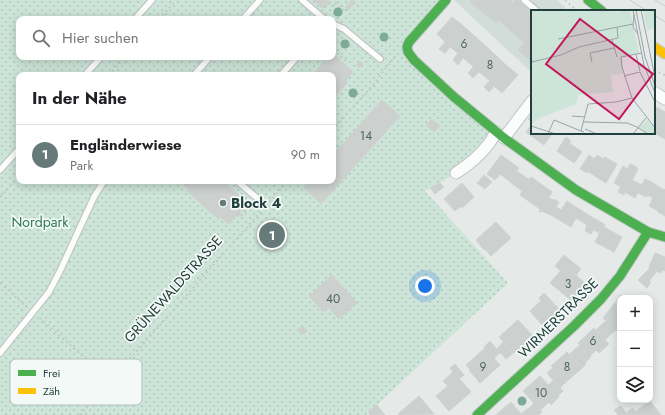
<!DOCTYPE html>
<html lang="de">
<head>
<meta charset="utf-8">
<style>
	:root { --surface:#fff; --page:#f2f2f2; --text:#202124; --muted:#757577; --line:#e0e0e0; --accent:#667b79 }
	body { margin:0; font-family:Jost,sans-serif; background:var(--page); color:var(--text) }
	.controls { position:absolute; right:12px; bottom:12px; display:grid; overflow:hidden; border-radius:8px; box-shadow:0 2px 10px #0003 }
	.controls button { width:36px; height:36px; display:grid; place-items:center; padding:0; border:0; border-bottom:1px solid var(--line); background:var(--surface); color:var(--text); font:20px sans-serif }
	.you { position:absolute; left:425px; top:286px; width:14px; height:14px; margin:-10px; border:3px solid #fff; border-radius:50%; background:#1a73e8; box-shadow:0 0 0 6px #1a73e833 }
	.badge { display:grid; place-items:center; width:26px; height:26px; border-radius:50%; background:var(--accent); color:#fff; font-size:13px; font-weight:700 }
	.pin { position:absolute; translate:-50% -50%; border:2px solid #fff; box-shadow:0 1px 4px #0006 }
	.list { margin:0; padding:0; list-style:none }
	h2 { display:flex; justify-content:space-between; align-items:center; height:52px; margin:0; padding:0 16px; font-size:17px }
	h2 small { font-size:13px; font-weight:400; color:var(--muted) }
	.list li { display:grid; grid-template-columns:26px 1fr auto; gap:12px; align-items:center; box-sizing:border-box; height:60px; padding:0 16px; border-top:1px solid var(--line) }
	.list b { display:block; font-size:15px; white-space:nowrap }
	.list p { margin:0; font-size:13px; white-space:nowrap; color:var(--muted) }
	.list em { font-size:13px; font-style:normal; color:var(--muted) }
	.icon { flex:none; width:22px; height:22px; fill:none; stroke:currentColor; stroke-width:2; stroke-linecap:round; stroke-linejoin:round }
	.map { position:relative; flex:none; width:665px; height:415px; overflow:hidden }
	.search { position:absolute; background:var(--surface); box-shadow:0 2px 10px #0003; left:16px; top:16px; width:320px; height:44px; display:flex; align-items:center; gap:10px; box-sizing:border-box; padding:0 14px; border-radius:8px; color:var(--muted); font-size:15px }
	.panel { position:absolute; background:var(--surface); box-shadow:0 2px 10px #0003; left:16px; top:72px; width:320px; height:112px; border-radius:8px }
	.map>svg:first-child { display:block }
	.built { fill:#d2dcd9 }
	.park { fill:url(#park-dots); fill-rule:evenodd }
	.building { fill:#ccd1d0; stroke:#cdd3d2 }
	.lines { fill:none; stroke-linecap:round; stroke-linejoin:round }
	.lane-casing { stroke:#c2c7c6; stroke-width:8 }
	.street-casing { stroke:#c2c7c6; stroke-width:13 }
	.fast-casing { stroke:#c0c8c6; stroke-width:11 }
	.slow-casing { stroke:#c0c8c6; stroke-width:11 }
	.path { stroke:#c1cac9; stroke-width:2; stroke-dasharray:2 3; stroke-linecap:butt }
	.lane { stroke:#fbfcfc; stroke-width:5.5 }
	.street { stroke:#fbfcfc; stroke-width:11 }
	.fast { stroke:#4caf50; stroke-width:9 }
	.slow { stroke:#ffc107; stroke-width:9 }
	.tram { stroke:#c7cbcb; stroke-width:1 }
	.tree { fill:#7eab98 }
	.poi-dot { fill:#667b79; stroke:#f3f9f7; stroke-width:1.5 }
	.labels { text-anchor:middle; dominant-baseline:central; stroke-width:3.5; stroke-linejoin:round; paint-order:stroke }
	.number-label { font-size:12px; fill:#4c6462 }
	.poi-label { font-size:14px; font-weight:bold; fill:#213f3c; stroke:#f3f9f7; text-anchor:start }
	.park-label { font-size:14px; fill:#2a7755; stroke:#f3f9f7 }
	.street-label { font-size:14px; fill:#213f3c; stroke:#f3f9f7 }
	.inset-road { fill:none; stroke:#97a6a4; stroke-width:1 }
	.view { fill:#c2185b; fill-opacity:0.15; stroke:#c2185b; stroke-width:2 }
	.inset-edge { fill:none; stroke:#213f3c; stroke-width:2 }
	.key { fill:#f3f9f7; stroke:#b4c1bf; stroke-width:1 }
	.key-label { font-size:11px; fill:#213f3c }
</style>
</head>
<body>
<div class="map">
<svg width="665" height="415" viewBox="0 0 665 415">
	<defs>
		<pattern id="park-dots" width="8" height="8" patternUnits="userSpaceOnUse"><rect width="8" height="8" fill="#cde4d8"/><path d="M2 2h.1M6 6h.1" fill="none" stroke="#b0c5ba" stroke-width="1.8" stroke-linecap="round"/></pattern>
	</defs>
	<rect width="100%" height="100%" fill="#e5eae9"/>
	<path class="built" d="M454,0H557L569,11H532V73Z"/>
	<path class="park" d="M0,0H441L403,47L490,133L486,146L448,178L425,191L508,283L366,415H0ZM19,19H333V57H19ZM19,75H333V181H19Z"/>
	<g class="building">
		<path d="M313,0H329L322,8Z"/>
		<path d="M352,0L356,2L348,10L345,7Z"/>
		<path d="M471,0H510L513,3L516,0H518L532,13V20L530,22L532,24V62L518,50L524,43L499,20L496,23L470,2Z"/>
		<path d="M452,17L461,24L445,42L437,34Z"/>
		<path d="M461,24L489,49L474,67L463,58L458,65L453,60L458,53L450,47L445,53L439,49Z"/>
		<path d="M489,49L505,64L490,81L479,72L473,78L468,73Z"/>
		<path d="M334,54L353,72L346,80L348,82L333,99V75H312L325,61L327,62L333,57Z"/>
		<path d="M360,61L363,64L359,68L356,65Z"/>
		<path d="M505,64L518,75L502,93L494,86L489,92L484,87Z"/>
		<path d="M382,100L400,116L321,204L304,188L310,181H333V155Z"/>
		<path d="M654,106L665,112V139L654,133Z"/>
		<path d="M531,116L532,117V122L528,119Z"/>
		<path d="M432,119L440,126L434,132L426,125Z"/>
		<path d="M532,124V133L552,134L544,145L526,132Z"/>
		<path d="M566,137L571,141L569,143L582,152L574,163L557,151Z"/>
		<path d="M501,155L519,168L509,181L500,174L495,180L487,174Z"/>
		<path d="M589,155L595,159L587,173L580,169Z"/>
		<path d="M597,155L604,159L605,157L617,164L606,183L587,171Z"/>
		<path d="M630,164L637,167L636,168L638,169L632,180L624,175Z"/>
		<path d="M623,166L627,169L624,175L626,177L621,187L614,183Z"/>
		<path d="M517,171L525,177L518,188L509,181Z"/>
		<path d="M484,175L492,182L485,189L477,183Z"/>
		<path d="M525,177L530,180L522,191L518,188Z"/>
		<path d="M531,177L552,192L549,197L552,200L547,208L544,206L541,212H539L540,209L520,195Z"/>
		<path d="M626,177L642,185L635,198L625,192L624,195L618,192Z"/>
		<path d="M645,179L653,183L646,197L638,193Z"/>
		<path d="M180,181H223L239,195L238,197L246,204L229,224L220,217L218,219L187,191L188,189Z"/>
		<path d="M440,183L444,187L435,194L430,188Z"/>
		<path d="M462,183L474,197L462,208L461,206L455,211L444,199Z"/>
		<path d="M653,183L664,190L665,189V216L658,212V211L649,206L653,198L647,195Z"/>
		<path d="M553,199L559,202L551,215L541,211L544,206L547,208Z"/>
		<path d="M567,201L593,218L589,226L594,229L591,234L585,231L587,225L576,218L571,227L556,218Z"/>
		<path d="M556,207L561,210L556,218L551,215Z"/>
		<path d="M593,218L599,221L594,229L589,226Z"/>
		<path d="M599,221L604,224L599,233L594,230Z"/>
		<path d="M496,222L511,238L491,256L485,249L484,250L476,240Z"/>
		<path d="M604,224L605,225L604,227L622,237L614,252L595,242Z"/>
		<path d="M655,253L665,257V271L662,270L661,273L657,271L649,281L651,282L650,283L642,276L650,268L649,267Z"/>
		<path d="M564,255L581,269L576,275L565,266L561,271L555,266Z"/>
		<path d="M565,266L586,284L572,301L550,283Z"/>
		<path d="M332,275L357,303L339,319L328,307L323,312L309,296Z"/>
		<path d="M642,276L650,283L647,288L638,280Z"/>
		<path d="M544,293L561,311L543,326L530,311L541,301L539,298Z"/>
		<path d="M621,295L624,298H620V333L603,318Z"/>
		<path d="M518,320L533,336L514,353L499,337Z"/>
		<path d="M606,321L616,330L610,335L601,325Z"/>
		<path d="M601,325L610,335L605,340L596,330Z"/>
		<path d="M302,327L305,328L306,332L303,334L299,333V329Z"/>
		<path d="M594,328L609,344L599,353L596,350L590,356L578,343Z"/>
		<path d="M490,341L500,353L494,358L484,347Z"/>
		<path d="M503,342L513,353L506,359L497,349Z"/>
		<path d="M580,345L591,357L585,363L574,350Z"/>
		<path d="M485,348L500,365L480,383L469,370L470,369L466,365Z"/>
		<path d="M574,350L586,364L582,368L570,354Z"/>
		<path d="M567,352L582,368L566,382L551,366Z"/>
		<path d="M455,364L464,375L459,379L450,368Z"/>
		<path d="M553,368L566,382L560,388L547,373Z"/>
		<path d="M453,372L471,392L449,411L436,396L448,386L443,381Z"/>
		<path d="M540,376L559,397L551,405L549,402L540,410L523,391Z"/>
		<path d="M553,381L563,391L558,396L548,385Z"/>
		<path d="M419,396L434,414L399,415L398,414Z"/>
		<path d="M650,401L661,415H638L635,412Z"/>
		<path d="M511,402L522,415H496Z"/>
		<path d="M534,403L542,412L539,415H535L529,408Z"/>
		<path d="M377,405L385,415H370L368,412Z"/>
		<path d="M621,406L628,415H618L614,410Z"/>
		<path d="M529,408L535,415H522L521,414Z"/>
		<path d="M633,408L635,412L638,415H629L627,412Z"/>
	</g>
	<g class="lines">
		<g class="lane-casing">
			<g id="lane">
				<path d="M302,0L324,19"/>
				<path d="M524,0L537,11"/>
				<path d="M135,19L152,0"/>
				<path d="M243,19L260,0"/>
				<path d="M333,24L344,29L380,59"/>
				<path d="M85,75L101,57"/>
				<path d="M194,75L210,57"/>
				<path d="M281,75L297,57"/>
				<path d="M0,170L19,149"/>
				<path d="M237,181L257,198"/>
				<path d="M0,353L49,292L60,271L94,197L104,181"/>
			</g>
		</g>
		<g class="street-casing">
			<g id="street">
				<path d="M654,92L665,99"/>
				<path d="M504,138L532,101"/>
				<path d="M456,173C473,162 487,150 496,132"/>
			</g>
		</g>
		<g class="fast-casing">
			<g id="fast">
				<path d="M446,0L409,42L407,47L408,52L414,60L454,97L504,138L576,190L648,232L665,237"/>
				<path d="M588,0L602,11"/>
				<path d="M477,415L574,326L601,299L620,276L648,232"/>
			</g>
		</g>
		<g class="slow-casing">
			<path id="slow" d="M654,47L665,54"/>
		</g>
		<g class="path">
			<path d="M565,0L577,11"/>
			<path d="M335,3L345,11L347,9"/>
			<path d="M324,8L329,3L333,6L338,0"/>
			<path d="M159,19L176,0"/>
			<path d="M333,50L346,61L344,63"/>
			<path d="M654,70L665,75"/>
			<path d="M109,75L125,57"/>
			<path d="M333,130L373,85L395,56"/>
			<path d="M0,197L19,176"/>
			<path d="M239,214L244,208L246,210"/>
			<path d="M237,215L240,217L251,204"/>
			<path d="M0,283L27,307"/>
			<path d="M40,318L109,380"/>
			<path d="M80,415L288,181"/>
		</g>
		<use href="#lane" class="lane"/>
		<use href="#street" class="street"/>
		<use href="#fast" class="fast"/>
		<use href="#slow" class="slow"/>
		<g class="tram">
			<path d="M630,0L647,11"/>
			<path d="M655,0L665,6"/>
			<path d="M654,15L665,22"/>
		</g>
	</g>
	<g class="tree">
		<circle cx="338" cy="12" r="4.5"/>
		<circle cx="384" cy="37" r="4.5"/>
		<circle cx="345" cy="44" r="4.5"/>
		<circle cx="353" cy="93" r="4.5"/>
		<circle cx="522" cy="401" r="4.5"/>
	</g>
	<circle class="poi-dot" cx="223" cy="203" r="4"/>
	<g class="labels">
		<g class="number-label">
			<text x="464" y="44">6</text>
			<text x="490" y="65">8</text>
			<text x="366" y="136">14</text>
			<text x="568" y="284">3</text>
			<text x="333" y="299">40</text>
			<text x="593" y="341">6</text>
			<text x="483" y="367">9</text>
			<text x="567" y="367">8</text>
			<text x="541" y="393">10</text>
		</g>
		<g class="poi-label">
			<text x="231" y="203">Block 4</text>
		</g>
		<g class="park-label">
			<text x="40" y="222">Nordpark</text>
		</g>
		<g class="street-label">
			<text transform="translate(173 289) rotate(-48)">GRÜNEWALDSTRASSE</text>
			<text transform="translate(558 318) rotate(-45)">WIRMERSTRASSE</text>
		</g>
	</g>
	<g transform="translate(531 10)">
		<rect width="124" height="124" fill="#e5eae9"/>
		<path d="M0,0H84L85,2L99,0L108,43L91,47L92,64L80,65L82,82L47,85L45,94L7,109L0,115ZM112,0H124V22L123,18L116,20ZM116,110L124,119L123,124H117L108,118Z" fill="#cde4d8"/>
		<path class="inset-road" d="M102,0L113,55L124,83M105,0L114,47L124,76M110,0L124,67M103,4L102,17L107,24M27,29L102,14M81,30L86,47M111,43L90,47L91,57L101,88L124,118M105,44L109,61M0,45L1,52L30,45L48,37L87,28L86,18M61,52L59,43L83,38M93,66L109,62L124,92M41,106L54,107M53,112L96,113L106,117M0,116L25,124M106,117L117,124M54,119L66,124M53,122L50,121L57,94L85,92L101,88M17,124L23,110L50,121M102,124L115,108"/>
		<path class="view" d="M49,9L122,64L88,109L15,54Z"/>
		<rect width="124" height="124" class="inset-edge"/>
	</g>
	<rect x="10" y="359" width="132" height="46" rx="6" class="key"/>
	<rect x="18" y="370" width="18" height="6" fill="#4caf50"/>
	<rect x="18" y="388" width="18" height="6" fill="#ffc107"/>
	<g class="key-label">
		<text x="43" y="377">Frei</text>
		<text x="43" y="395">Zäh</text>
	</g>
</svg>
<div class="controls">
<button>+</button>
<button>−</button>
<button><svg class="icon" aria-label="layers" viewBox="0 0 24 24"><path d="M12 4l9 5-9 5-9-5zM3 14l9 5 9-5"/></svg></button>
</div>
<div class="you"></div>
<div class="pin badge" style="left:272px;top:235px">1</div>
<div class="search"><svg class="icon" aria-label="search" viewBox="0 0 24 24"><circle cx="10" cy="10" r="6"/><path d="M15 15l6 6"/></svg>Hier suchen</div>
<section class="panel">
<h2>In der Nähe<small></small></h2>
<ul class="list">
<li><span class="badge">1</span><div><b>Engländerwiese</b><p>Park</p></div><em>90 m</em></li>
</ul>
</section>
</div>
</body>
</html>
